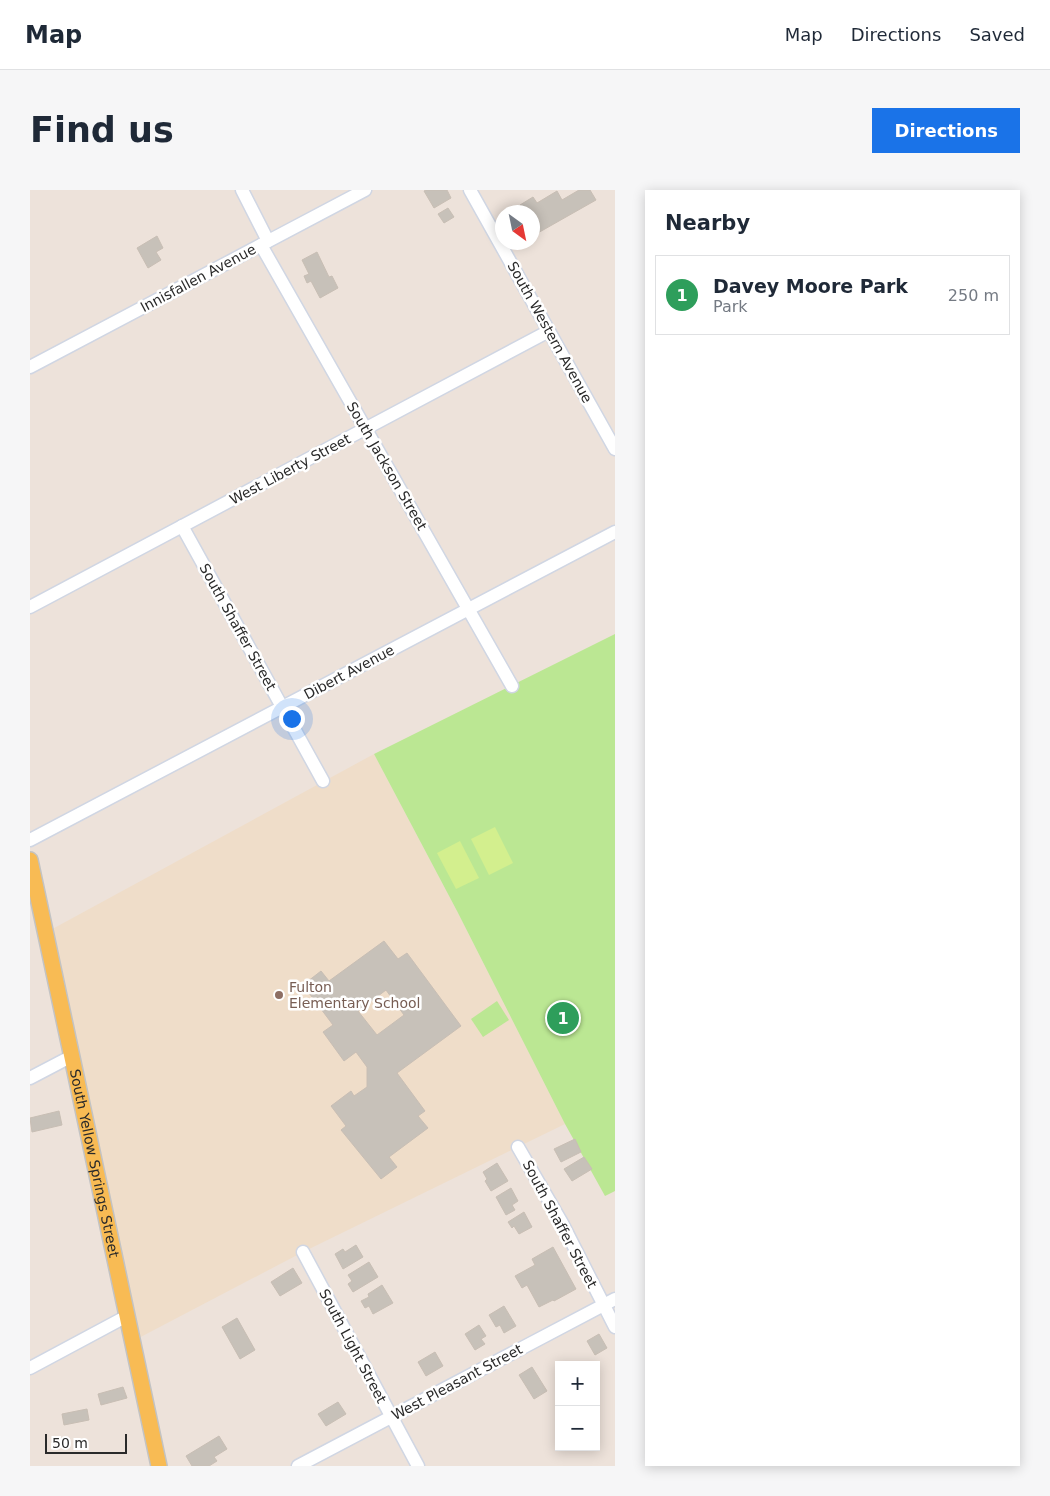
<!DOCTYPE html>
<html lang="en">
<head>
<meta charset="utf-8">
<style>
	:root { --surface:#fff; --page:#f6f6f7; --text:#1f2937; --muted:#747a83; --line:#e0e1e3; --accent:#1a73e8 }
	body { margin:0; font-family:"DejaVu Sans",sans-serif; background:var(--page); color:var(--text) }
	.controls { position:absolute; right:15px; bottom:15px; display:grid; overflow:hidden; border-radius:0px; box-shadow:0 2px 12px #0003 }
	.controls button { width:45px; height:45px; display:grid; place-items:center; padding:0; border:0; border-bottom:1px solid var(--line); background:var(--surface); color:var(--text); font:25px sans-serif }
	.compass { position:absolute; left:465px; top:15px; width:45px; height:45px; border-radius:50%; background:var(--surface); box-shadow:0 2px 12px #0003; rotate:147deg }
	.scale { position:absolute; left:15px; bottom:12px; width:82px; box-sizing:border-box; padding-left:5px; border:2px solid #2a2a2a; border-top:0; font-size:14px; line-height:18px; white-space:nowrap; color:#2a2a2a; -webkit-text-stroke:4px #fff; paint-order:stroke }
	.you { position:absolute; left:261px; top:528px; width:18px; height:18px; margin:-12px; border:4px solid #fff; border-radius:50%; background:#1a73e8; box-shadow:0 0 0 8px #1a73e833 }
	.badge { display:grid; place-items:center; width:32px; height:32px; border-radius:50%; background:var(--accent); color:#fff; font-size:16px; font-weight:700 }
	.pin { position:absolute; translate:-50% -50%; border:2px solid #fff; box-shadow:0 1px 5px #0006 }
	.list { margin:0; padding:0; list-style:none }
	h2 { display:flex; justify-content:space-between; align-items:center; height:65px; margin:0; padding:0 20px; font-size:21px }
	h2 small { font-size:16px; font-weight:400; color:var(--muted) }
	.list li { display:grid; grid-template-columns:32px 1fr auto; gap:15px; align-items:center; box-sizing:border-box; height:80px; margin:0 10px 10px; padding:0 10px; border:1px solid var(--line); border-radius:0px }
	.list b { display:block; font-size:19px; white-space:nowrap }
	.list p { margin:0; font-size:16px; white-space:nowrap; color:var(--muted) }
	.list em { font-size:16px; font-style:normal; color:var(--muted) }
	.map { position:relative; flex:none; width:585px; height:1276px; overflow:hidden; border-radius:0px }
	header { display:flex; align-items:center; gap:30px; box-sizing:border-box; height:70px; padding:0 25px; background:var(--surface); border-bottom:1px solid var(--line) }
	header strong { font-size:24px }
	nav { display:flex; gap:28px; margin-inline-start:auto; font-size:18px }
	.intro { display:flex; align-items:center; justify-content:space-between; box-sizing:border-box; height:120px; padding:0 30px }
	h1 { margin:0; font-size:35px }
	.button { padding:12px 22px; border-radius:0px; background:var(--accent); color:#fff; font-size:18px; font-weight:700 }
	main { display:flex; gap:30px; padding:0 30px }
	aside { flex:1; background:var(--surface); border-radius:0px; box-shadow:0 2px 12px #0003 }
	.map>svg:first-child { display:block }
	.education { fill:#efddc9 }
	.green { fill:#bbe793 }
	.pitch { fill:#d3ef8e }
	.building { fill:#c7c1b9; stroke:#c8beb4; fill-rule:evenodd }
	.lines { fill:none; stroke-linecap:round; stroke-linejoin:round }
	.minor-casing { stroke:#d0d6e3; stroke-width:15 }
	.major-casing { stroke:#c3c3c3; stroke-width:18 }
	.minor { stroke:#fff; stroke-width:12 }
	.major { stroke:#f8bb54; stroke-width:15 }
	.education-dot { fill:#8d6e63; stroke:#fff; stroke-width:2 }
	.labels { text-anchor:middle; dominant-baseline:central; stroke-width:5; stroke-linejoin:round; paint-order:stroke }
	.street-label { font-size:14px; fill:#2a2a2a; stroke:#fff }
	.education-label { font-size:14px; fill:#785e54; stroke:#fff; text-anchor:start }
</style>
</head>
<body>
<header>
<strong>Map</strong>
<nav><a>Map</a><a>Directions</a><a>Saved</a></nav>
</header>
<div class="intro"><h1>Find us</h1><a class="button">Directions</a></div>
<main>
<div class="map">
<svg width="585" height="1276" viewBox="0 0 585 1276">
	<rect width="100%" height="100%" fill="#ede2da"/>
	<path class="education" d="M344,564L427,721L535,934L273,1062L103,1151L15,743Z"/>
	<g class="green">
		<path d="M585,444V1001L575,1006L535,934L427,721L344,564Z"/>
		<path d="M467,811L479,830L453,847L441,829Z"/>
	</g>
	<g class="pitch">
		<path d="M465,637L483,673L459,685L441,649Z"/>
		<path d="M430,651L449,688L426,699L407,663Z"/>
	</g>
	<g class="building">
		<path d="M396,0H417L421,8L404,18L394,1Z"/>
		<path d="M549,0H560L566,10L506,44L502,38V22H494L490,15L503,7L507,13L527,1L532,10Z"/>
		<path d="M418,18L424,27L414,33L408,24Z"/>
		<path d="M127,46L133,58L126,62L131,70L118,78L107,58Z"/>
		<path d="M287,62L299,87L302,86L308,98L290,108L281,91L277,93L274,86L279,84L272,70Z"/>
		<path d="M354,751L368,769L377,763L431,836L367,883L395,921L388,926L398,938L359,967L367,977L351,989L311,940L316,936L301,916L321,901L324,906L337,897V877L326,862L314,871L293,842L303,835L273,795L291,781L299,791ZM356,800L374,825L347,845L328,821Z"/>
		<path d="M29,921L32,935L2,942L0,928Z"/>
		<path d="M545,949L551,962L531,972L524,959Z"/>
		<path d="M554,967L562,979L542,991L534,979Z"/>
		<path d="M467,973L478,991L461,1001L455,991L457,989L453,982Z"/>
		<path d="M481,998L488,1011L482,1015L485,1020L476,1025L466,1007Z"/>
		<path d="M494,1022L502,1037L489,1044L484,1036L482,1038L478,1032Z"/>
		<path d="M326,1055L333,1067L313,1079L305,1064L313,1059L315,1062Z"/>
		<path d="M523,1057L546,1099L524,1111L523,1110L509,1117L497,1095L492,1098L485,1086L505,1075L502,1069Z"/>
		<path d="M339,1072L348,1087L323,1102L318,1094L322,1091L318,1085Z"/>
		<path d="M263,1078L272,1093L250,1106L241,1092Z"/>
		<path d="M352,1095L363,1113L343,1124L339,1116L335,1118L331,1111L339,1107L338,1104Z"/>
		<path d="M474,1116L486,1136L474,1143L470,1135L466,1137L459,1125Z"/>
		<path d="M207,1128L225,1160L210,1169L192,1137Z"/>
		<path d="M449,1135L456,1146L451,1149L455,1154L445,1160L435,1144Z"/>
		<path d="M569,1144L577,1158L565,1165L557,1151Z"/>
		<path d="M405,1162L413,1176L396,1186L388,1172Z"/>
		<path d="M502,1177L517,1201L504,1209L489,1185Z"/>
		<path d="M93,1197L97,1208L71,1215L68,1204Z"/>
		<path d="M308,1212L316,1224L296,1236L288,1224Z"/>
		<path d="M57,1219L59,1230L34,1235L32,1224Z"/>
		<path d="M189,1246L197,1259L184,1267L187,1271L179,1276H162L156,1266Z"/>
	</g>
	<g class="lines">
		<g class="minor-casing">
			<g id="minor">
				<path d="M212,0L238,51"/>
				<path d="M440,0L585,259"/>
				<path d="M231,55L482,496"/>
				<path d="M0,177L335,0"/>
				<path d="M152,336L293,591"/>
				<path d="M0,417L519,141"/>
				<path d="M0,650L585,342"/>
				<path d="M0,888L42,866"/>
				<path d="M488,957L532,1033L585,1137"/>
				<path d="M273,1062L388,1276"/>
				<path d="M0,1178L97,1126"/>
				<path d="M268,1276L585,1109"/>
			</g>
		</g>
		<g class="major-casing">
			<g id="major">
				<path id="s1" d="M0,670L129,1276"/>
			</g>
		</g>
		<use href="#minor" class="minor"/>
		<use href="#major" class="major"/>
	</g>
	<circle class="education-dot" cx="249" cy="805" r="5"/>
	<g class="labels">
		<g class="street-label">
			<text transform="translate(168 88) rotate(-28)">Innisfallen Avenue</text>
			<text transform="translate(520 142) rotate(61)">South Western Avenue</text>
			<text transform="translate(357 276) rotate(60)">South Jackson Street</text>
			<text transform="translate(260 279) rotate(-28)">West Liberty Street</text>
			<text transform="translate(208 437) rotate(61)">South Shaffer Street</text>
			<text transform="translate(319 482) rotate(-28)">Dibert Avenue</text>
			<text stroke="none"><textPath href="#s1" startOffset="310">South Yellow Springs Street</textPath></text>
			<text transform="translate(530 1034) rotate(62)">South Shaffer Street</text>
			<text transform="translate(323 1156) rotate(62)">South Light Street</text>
			<text transform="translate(427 1192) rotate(-28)">West Pleasant Street</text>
		</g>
		<g class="education-label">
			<text x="259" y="797">Fulton<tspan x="259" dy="16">Elementary School</tspan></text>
		</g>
	</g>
</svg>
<div class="controls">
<button>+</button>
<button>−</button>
</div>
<svg class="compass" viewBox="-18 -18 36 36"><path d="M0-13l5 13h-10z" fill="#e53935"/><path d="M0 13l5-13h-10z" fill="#747a83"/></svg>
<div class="scale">50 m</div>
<div class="you"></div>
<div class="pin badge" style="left:533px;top:828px;background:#2e9e5b">1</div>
</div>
<aside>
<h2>Nearby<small></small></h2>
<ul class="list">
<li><span class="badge" style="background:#2e9e5b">1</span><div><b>Davey Moore Park</b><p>Park</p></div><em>250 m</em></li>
</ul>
</aside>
</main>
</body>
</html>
